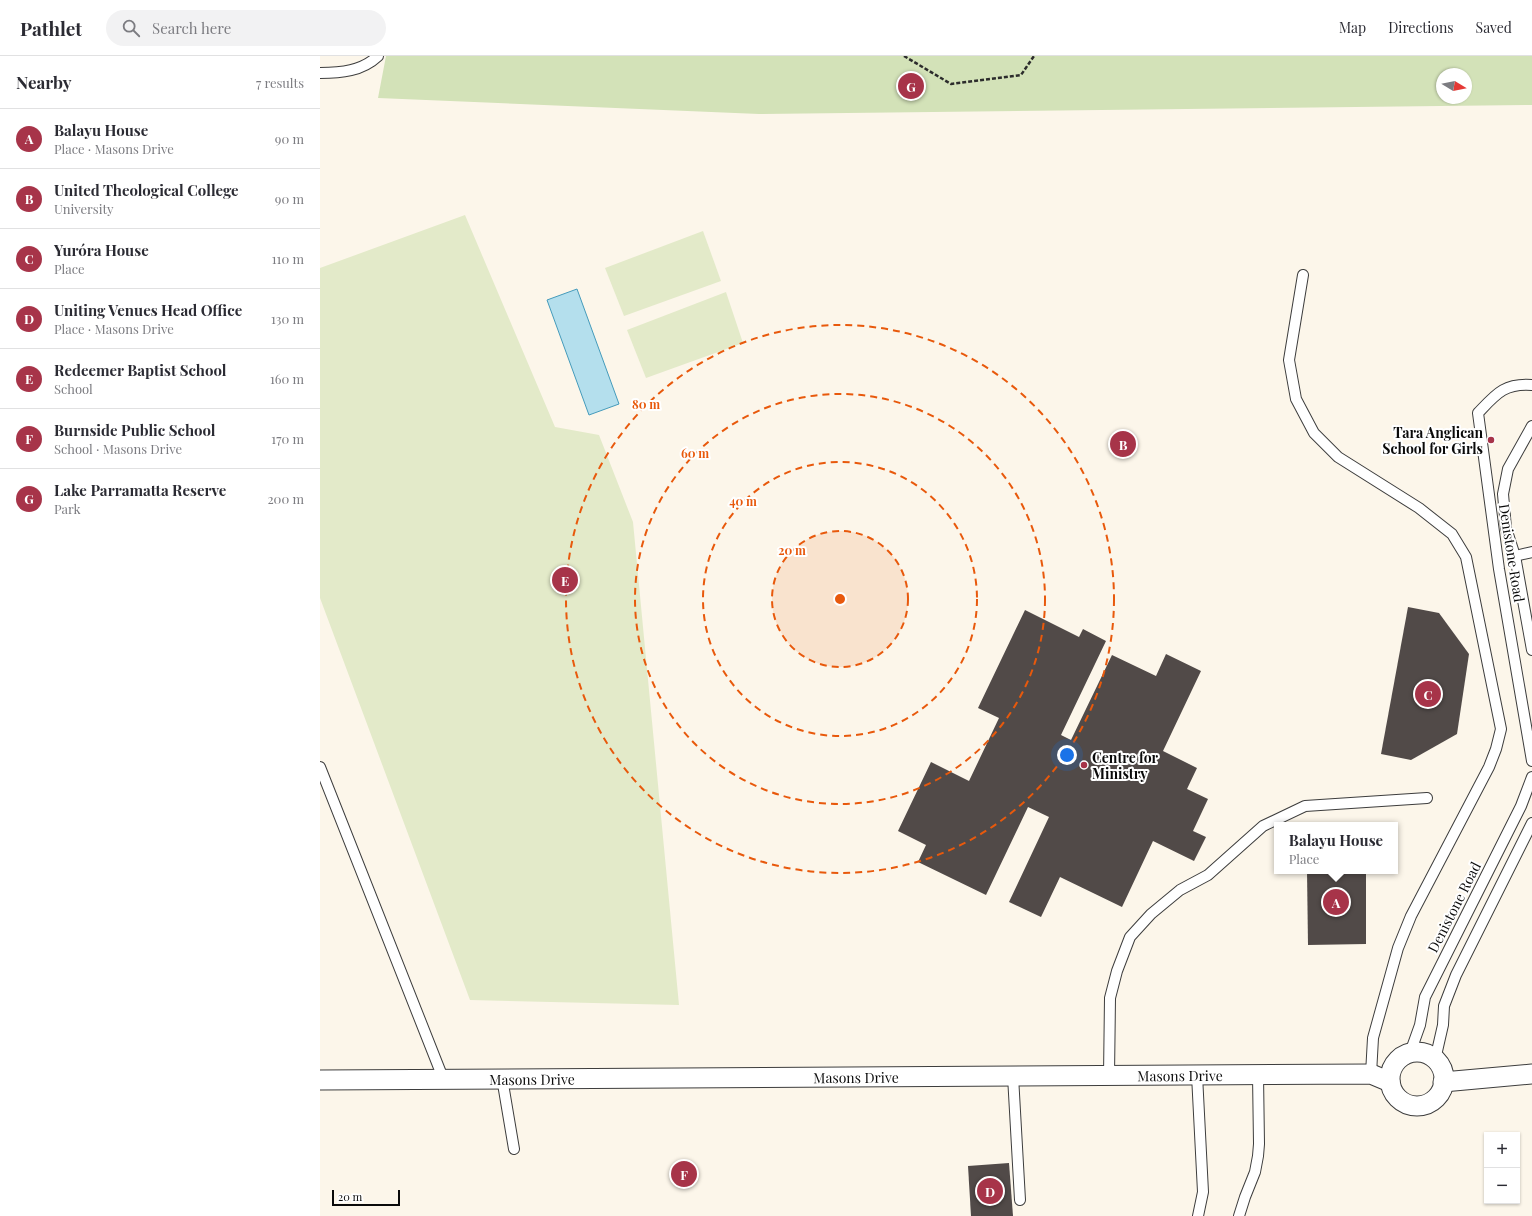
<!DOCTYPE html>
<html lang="en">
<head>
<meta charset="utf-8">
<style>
	:root { --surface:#fff; --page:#f2f2f3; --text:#2b2b33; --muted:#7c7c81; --line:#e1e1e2; --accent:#a73449 }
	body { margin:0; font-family:"Playfair Display",serif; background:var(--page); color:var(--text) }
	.controls { position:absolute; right:12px; bottom:12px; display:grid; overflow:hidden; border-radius:0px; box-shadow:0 1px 3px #0004 }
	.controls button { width:36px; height:36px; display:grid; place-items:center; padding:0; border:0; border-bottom:1px solid var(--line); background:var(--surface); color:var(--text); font:20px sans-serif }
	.compass { position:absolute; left:1116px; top:12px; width:36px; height:36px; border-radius:50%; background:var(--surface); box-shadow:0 1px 3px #0004; rotate:100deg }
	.scale { position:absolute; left:12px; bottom:10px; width:68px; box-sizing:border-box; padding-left:4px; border:2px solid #0a0a0a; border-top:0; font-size:11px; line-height:14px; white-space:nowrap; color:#0a0a0a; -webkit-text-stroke:3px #fff; paint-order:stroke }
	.you { position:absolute; left:747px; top:699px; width:14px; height:14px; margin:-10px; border:3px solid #fff; border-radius:50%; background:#1a73e8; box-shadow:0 0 0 6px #1a73e833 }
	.badge { display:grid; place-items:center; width:26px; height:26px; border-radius:50%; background:var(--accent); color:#fff; font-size:13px; font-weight:700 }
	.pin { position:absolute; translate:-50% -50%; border:2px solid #fff; box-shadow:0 1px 4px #0006 }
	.popup { position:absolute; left:954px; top:766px; width:124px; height:52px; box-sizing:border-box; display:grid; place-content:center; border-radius:0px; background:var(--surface); filter:drop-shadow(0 1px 3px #0005); font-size:13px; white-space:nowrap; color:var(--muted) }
	.popup b { font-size:15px; color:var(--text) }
	.popup::after { content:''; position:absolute; left:50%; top:100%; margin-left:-8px; border:8px solid transparent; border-top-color:var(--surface) }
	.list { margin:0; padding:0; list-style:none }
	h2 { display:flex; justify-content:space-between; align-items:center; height:52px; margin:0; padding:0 16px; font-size:17px }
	h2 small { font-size:13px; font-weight:400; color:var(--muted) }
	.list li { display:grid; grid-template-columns:26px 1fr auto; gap:12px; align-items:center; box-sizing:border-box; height:60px; padding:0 16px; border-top:1px solid var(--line) }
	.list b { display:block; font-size:15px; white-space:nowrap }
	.list p { margin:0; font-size:13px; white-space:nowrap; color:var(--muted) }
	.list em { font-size:13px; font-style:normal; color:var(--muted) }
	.icon { flex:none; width:22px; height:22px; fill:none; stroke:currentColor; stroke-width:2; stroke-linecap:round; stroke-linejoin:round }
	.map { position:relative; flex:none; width:1212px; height:1160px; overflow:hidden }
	header { display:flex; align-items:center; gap:24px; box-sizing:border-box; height:56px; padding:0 20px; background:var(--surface); border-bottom:1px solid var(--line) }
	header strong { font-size:19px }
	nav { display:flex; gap:22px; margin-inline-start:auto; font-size:14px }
	.search { width:280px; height:36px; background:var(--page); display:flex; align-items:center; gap:10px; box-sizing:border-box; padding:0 14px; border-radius:22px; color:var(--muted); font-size:15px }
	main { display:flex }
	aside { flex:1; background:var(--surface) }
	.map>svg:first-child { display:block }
	.green { fill:#d3e2b8; fill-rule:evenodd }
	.pitch { fill:#e3eac9 }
	.water { fill:#b4dfed; stroke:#459bbb }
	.building { fill:#514a48 }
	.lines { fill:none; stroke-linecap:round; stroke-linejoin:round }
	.service-casing { stroke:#3d3d3d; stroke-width:12 }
	.minor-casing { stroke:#3d3d3d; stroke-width:21 }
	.path { stroke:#2c2c2c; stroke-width:2.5; stroke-dasharray:4 2; stroke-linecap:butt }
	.service { stroke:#fff; stroke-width:10 }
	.minor { stroke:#fff; stroke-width:19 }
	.ring { fill:none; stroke:#e8590c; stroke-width:2; stroke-dasharray:7 5 }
	.poi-dot { fill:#a73449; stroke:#fff; stroke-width:1.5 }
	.labels { text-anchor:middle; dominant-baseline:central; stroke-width:4; stroke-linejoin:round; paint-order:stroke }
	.poi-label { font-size:14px; font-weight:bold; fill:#0a0a0a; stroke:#fff; text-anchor:end }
	.street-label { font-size:14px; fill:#0a0a0a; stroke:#fff }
	.centre { fill:#e8590c; stroke:#fff; stroke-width:2 }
	.ring-label { font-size:12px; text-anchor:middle; font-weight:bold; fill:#e8590c; stroke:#fff; stroke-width:4; stroke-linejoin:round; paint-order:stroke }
</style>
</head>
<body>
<header>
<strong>Pathlet</strong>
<div class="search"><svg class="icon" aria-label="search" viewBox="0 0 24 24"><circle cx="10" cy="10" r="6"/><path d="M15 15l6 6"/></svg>Search here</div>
<nav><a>Map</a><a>Directions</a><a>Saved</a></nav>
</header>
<main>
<aside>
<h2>Nearby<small>7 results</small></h2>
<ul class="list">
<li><span class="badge">A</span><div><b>Balayu House</b><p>Place · Masons Drive</p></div><em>90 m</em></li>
<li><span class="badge">B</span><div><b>United Theological College</b><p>University</p></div><em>90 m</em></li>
<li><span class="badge">C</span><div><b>Yuróra House</b><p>Place</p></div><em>110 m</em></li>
<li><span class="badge">D</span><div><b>Uniting Venues Head Office</b><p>Place · Masons Drive</p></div><em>130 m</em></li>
<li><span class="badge">E</span><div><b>Redeemer Baptist School</b><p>School</p></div><em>160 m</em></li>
<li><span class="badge">F</span><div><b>Burnside Public School</b><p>School · Masons Drive</p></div><em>170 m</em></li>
<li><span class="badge">G</span><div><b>Lake Parramatta Reserve</b><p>Park</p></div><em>200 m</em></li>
</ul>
</aside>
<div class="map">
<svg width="1212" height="1160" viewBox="0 0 1212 1160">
	<rect width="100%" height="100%" fill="#fcf6ea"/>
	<path class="green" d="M66,0H1212V49L439,58L58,42ZM1122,18H1146V42H1122Z"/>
	<g class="pitch">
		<path d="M145,159L235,371L279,379L313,466L359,949L150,944L0,542V212Z"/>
		<path d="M383,175L401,225L304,260L285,212Z"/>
		<path d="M406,236L423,287L326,322L307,274Z"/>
	</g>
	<path class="water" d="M257,233L299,348L269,359L227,244Z"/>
	<g class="building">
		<path d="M1088,551L1119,557L1149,598L1137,678L1091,704L1061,698Z"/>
		<path d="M705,554L759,581L763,573L786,585L741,679L751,684L792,599L836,620L846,598L881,615L843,695L877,712L867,733L888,743L873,775L886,781L874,805L833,785L802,851L740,821L721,861L689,846L729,761L708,751L666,839L598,806L606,789L578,775L611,706L649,725L679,662L658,652Z"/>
		<path d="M987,815H1046V888L988,889Z"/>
		<path d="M689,1107L693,1160H651L648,1110Z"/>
	</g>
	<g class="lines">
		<g class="service-casing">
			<g id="service">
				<path d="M0,17C21,17 42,15 58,0"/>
				<path d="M983,219L969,304L976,343L994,377L1018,401L1099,452L1132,478L1146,501L1181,673L1176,693L1169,711L1091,860L1078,892L1053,982L1051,1018"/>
				<path d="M1212,329C1184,327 1176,338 1158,357L1179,513L1212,705"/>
				<path d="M1212,496L1195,500L1212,594"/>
				<path d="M1195,500L1186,472L1183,438L1188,413L1212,370"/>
				<path d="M0,711L123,1022"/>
				<path d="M1090,997L1100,969L1105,941L1201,750L1212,721"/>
				<path d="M1115,1004L1123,969L1124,950L1136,919L1212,767"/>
				<path d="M877,1019L883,1136L878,1160"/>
				<path d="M693,1020L700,1144"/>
				<path d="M789,1020L790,942L797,915L810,881L831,858L860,834L888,819L943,770L985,750L1107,742"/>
				<path d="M182,1022L194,1093"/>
				<path d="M919,1160L925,1141L935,1116L938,1100L939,1088L938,1019"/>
			</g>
		</g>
		<g class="minor-casing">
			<g id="minor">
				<circle cx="1097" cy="1023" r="27"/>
				<path id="s1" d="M0,1024L1051,1018L1070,1026"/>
				<path d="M1123,1026L1212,1018"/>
			</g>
		</g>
		<path class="path" d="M584,0L631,28L701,19L714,0"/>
		<use href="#service" class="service"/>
		<use href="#minor" class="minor"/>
	</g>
	<circle cx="520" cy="543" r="68" fill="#e8590c" fill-opacity=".12"/>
	<g class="ring">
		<circle cx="520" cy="543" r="68"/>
		<circle cx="520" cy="543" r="137"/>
		<circle cx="520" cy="543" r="205"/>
		<circle cx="520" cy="543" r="274"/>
	</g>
	<g class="poi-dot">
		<circle cx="1171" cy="384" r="4"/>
		<circle cx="764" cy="709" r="4"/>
	</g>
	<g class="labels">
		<g class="poi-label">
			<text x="1163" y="376">Tara Anglican<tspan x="1163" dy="16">School for Girls</tspan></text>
			<text x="772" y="701" text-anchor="start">Centre for<tspan x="772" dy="16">Ministry</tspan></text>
		</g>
		<g class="street-label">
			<text transform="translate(1192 497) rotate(81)">Denistone Road</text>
			<text transform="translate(1134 851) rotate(-63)">Denistone Road</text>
			<text stroke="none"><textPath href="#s1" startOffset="860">Masons Drive</textPath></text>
			<text stroke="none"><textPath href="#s1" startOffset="536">Masons Drive</textPath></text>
			<text stroke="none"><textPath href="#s1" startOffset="212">Masons Drive</textPath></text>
		</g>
	</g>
	<circle cx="520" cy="543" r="6" class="centre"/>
	<g class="ring-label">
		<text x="326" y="353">80 m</text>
		<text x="375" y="402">60 m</text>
		<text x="423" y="450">40 m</text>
		<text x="472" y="499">20 m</text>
	</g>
</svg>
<div class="controls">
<button>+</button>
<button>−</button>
</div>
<svg class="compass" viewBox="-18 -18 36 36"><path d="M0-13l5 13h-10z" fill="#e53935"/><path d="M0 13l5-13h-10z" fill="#7c7c81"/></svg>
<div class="scale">20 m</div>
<div class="you"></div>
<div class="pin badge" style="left:1016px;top:846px">A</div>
<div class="popup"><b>Balayu House</b>Place</div>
<div class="pin badge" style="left:803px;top:388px">B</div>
<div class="pin badge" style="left:1108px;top:638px">C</div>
<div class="pin badge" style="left:670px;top:1135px">D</div>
<div class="pin badge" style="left:245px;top:524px">E</div>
<div class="pin badge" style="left:364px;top:1118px">F</div>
<div class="pin badge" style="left:591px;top:30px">G</div>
</div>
</main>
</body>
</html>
